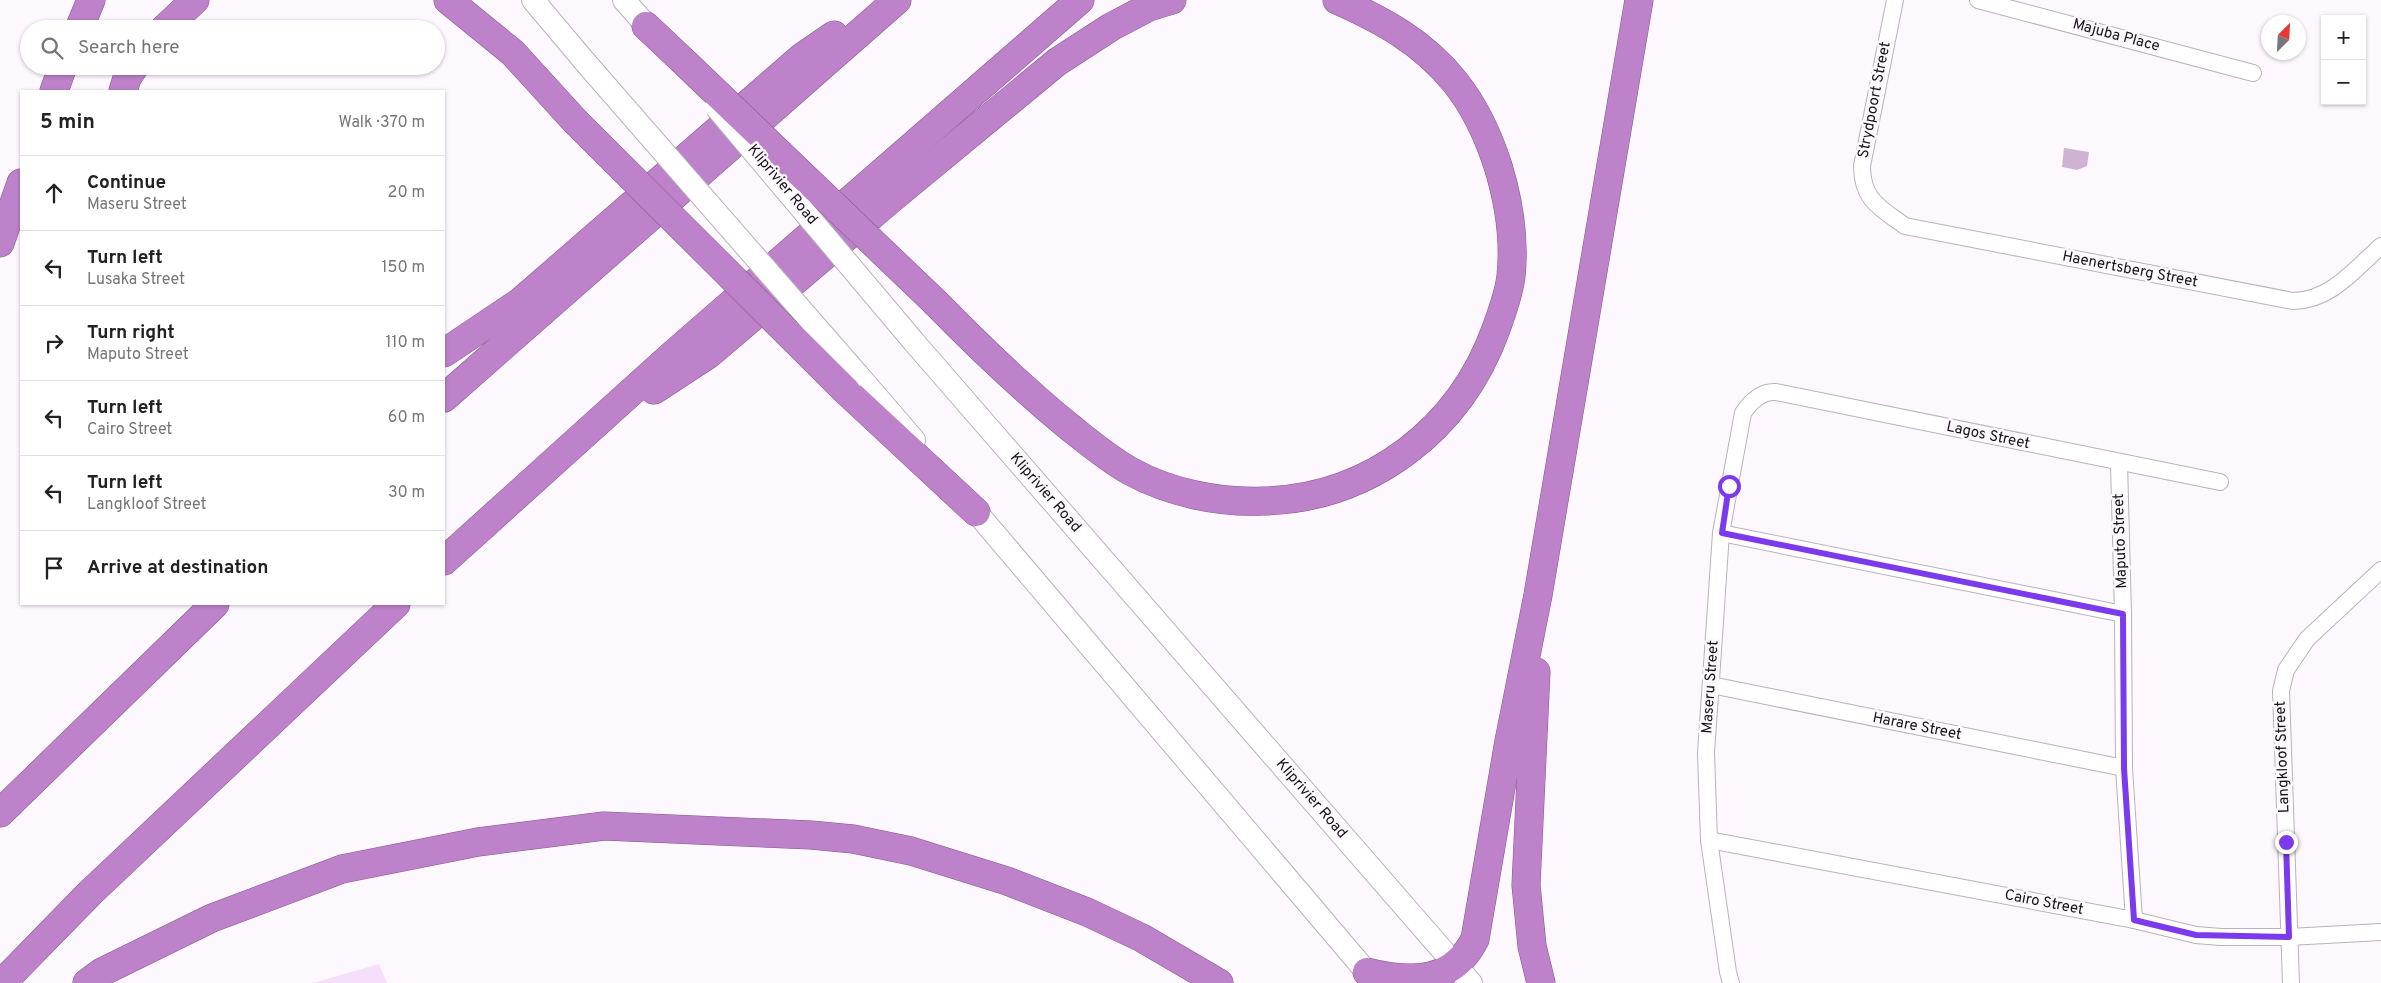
<!DOCTYPE html>
<html lang="en">
<head>
<meta charset="utf-8">
<style>
	:root { --surface:#fff; --page:#f2f2f2; --text:#222; --muted:#767676; --line:#e0e0e0 }
	body { margin:0; font-family:Overpass,sans-serif; background:var(--page); color:var(--text) }
	.controls { position:absolute; right:15px; top:15px; display:grid; overflow:hidden; border-radius:0px; box-shadow:0 1px 4px #0004 }
	.controls button { width:45px; height:45px; display:grid; place-items:center; padding:0; border:0; border-bottom:1px solid var(--line); background:var(--surface); color:var(--text); font:25px sans-serif }
	.compass { position:absolute; left:2261px; top:15px; width:45px; height:45px; border-radius:50%; background:var(--surface); box-shadow:0 1px 4px #0004; rotate:24deg }
	.stop { position:absolute; width:15px; height:15px; margin:-11px; border:4px solid #7c3aed; border-radius:50%; background:#fff }
	.stop.end { background:#7c3aed; border-color:#fff; box-shadow:0 1px 5px #0008 }
	.list { margin:0; padding:0; list-style:none }
	h2 { display:flex; justify-content:space-between; align-items:center; height:65px; margin:0; padding:0 20px; font-size:21px }
	h2 small { font-size:16px; font-weight:400; color:var(--muted) }
	.list li { display:grid; grid-template-columns:32px 1fr auto; gap:15px; align-items:center; box-sizing:border-box; height:75px; padding:0 20px; border-top:1px solid var(--line) }
	.list b { display:block; font-size:19px; white-space:nowrap }
	.list p { margin:0; font-size:16px; white-space:nowrap; color:var(--muted) }
	.list em { font-size:16px; font-style:normal; color:var(--muted) }
	.icon { flex:none; width:28px; height:28px; fill:none; stroke:currentColor; stroke-width:2; stroke-linecap:round; stroke-linejoin:round }
	.map { position:relative; flex:none; width:2381px; height:983px; overflow:hidden }
	.search { position:absolute; background:var(--surface); box-shadow:0 1px 4px #0004; left:20px; top:20px; width:425px; height:55px; display:flex; align-items:center; gap:12px; box-sizing:border-box; padding:0 18px; border-radius:28px; color:var(--muted); font-size:19px }
	.panel { position:absolute; background:var(--surface); box-shadow:0 1px 4px #0004; left:20px; top:90px; width:425px; height:515px; border-radius:0px }
	.map>svg:first-child { display:block }
	.green { fill:#f5dffa }
	.water { fill:#ceb2d4 }
	.lines { fill:none; stroke-linecap:round; stroke-linejoin:round }
	.minor-casing { stroke:#bab1bc; stroke-width:18 }
	.secondary-casing { stroke:#bab1bc; stroke-width:24 }
	.motorway-casing { stroke:#835b8b; stroke-width:29 }
	.minor { stroke:#fff; stroke-width:16 }
	.secondary { stroke:#fff; stroke-width:22 }
	.motorway { stroke:#bd82ca; stroke-width:28 }
	.secondary-bridge-casing { stroke:#bab1bc; stroke-width:24; stroke-linecap:butt }
	.motorway-bridge-casing { stroke:#835b8b; stroke-width:29; stroke-linecap:butt }
	.secondary-bridge { stroke:#fff; stroke-width:22 }
	.motorway-bridge { stroke:#bd82ca; stroke-width:28 }
	.route { stroke:#7c3aed; stroke-width:6 }
	.labels { text-anchor:middle; dominant-baseline:central; stroke-width:5; stroke-linejoin:round; paint-order:stroke }
	.street-label { font-size:15px; fill:#161317; stroke:#fdf7fe }
</style>
</head>
<body>
<div class="map">
<svg width="2381" height="983" viewBox="0 0 2381 983">
	<rect width="100%" height="100%" fill="#fdf7fe"/>
	<path class="green" d="M379,964L387,983H313Z"/>
	<path class="water" d="M2064,148L2089,152L2087,166L2077,170L2062,167Z"/>
	<g class="lines">
		<g class="minor-casing">
			<g id="minor">
				<path d="M1895,0L1862,166C1862,200 1880,208 1905,226L2293,301C2330,301 2355,269 2381,246"/>
				<path d="M1978,0L2253,73"/>
				<path d="M2119,463L2123,614L2124,768L2134,920"/>
				<path d="M1721,533L2123,614"/>
				<path d="M1711,685L2124,768"/>
				<path d="M1709,840L2134,920L2196,935L2221,937H2289L2381,932"/>
				<path d="M1731,983L1728,972L1709,840L1706,753L1721,533L1743,413C1751,401 1761,391 1776,392L2220,482"/>
				<path d="M2291,983L2281,691L2286,670L2307,639L2381,570"/>
			</g>
		</g>
		<g class="secondary-casing">
			<g id="secondary">
				<path d="M533,0L586,63"/>
				<path d="M624,0L658,39"/>
				<path d="M914,342L1471,983"/>
				<path d="M858,375L914,440"/>
				<path d="M966,500L1376,983"/>
			</g>
		</g>
		<g class="motorway-casing">
			<g id="motorway">
				<path d="M448,0L513,53L575,121"/>
				<path d="M646,26L681,59"/>
				<path d="M79,29L91,0"/>
				<path d="M164,29L195,0"/>
				<path d="M54,91L63,66"/>
				<path d="M123,91L127,78L135,66"/>
				<path d="M0,243L21,183"/>
				<path d="M936,303C978,346 1021,387 1067,425C1087,441 1107,458 1130,471C1170,493 1219,503 1264,501C1371,498 1460,429 1496,329C1502,312 1509,294 1511,276C1515,238 1509,202 1498,166C1488,135 1475,107 1455,82C1423,42 1382,20 1337,0"/>
				<path d="M444,353L520,302L802,57L834,35"/>
				<path d="M654,390L709,354L891,199L1057,62L1111,27L1149,7L1172,0"/>
				<path d="M846,391L976,512"/>
				<path d="M444,398L897,0"/>
				<path d="M444,561L670,357L1080,0"/>
				<path d="M1536,672L1526,885L1532,946L1541,983"/>
				<path d="M0,813L215,604"/>
				<path d="M1367,972C1412,983 1453,983 1475,939L1509,741L1538,595L1639,0"/>
				<path d="M2,983L90,893L396,604"/>
				<path d="M87,983L102,972L212,918L342,869L478,842L604,826L811,835L853,839L911,851L1007,881L1087,912L1142,938L1219,983"/>
			</g>
		</g>
		<use href="#minor" class="minor"/>
		<use href="#secondary" class="secondary"/>
		<use href="#motorway" class="motorway"/>
		<g class="secondary-bridge-casing">
			<g id="secondary-bridge">
				<path d="M586,63L858,375"/>
				<path d="M716,107L914,342"/>
			</g>
		</g>
		<g class="motorway-bridge-casing">
			<g id="motorway-bridge">
				<path d="M681,59L936,303"/>
				<path d="M575,121L846,391"/>
			</g>
		</g>
		<use href="#secondary-bridge" class="secondary-bridge"/>
		<use href="#motorway-bridge" class="motorway-bridge"/>
	</g>
	<g class="lines">
		<path class="route" d="M1729,486L1722,533L2123,614L2124,768L2134,920L2196,935L2289,937L2286,842"/>
	</g>
	<g class="labels">
		<g class="street-label">
			<text transform="translate(2116 36) rotate(15)">Majuba Place</text>
			<text transform="translate(1875 100) rotate(-79)">Strydpoort Street</text>
			<text transform="translate(782 185) rotate(50)">Kliprivier Road</text>
			<text transform="translate(2130 270) rotate(11)">Haenertsberg Street</text>
			<text transform="translate(1988 436) rotate(12)">Lagos Street</text>
			<text transform="translate(1045 493) rotate(49)">Kliprivier Road</text>
			<text transform="translate(2121 541) rotate(-92)">Maputo Street</text>
			<text transform="translate(1711 687) rotate(-86)">Maseru Street</text>
			<text transform="translate(1917 727) rotate(11)">Harare Street</text>
			<text transform="translate(2283 757) rotate(-92)">Langkloof Street</text>
			<text transform="translate(1311 799) rotate(49)">Kliprivier Road</text>
			<text transform="translate(2044 903) rotate(11)">Cairo Street</text>
		</g>
	</g>
</svg>
<div class="controls">
<button>+</button>
<button>−</button>
</div>
<svg class="compass" viewBox="-18 -18 36 36"><path d="M0-13l5 13h-10z" fill="#e53935"/><path d="M0 13l5-13h-10z" fill="#767676"/></svg>
<div class="stop" style="left:1729px;top:486px"></div>
<div class="stop end" style="left:2286px;top:842px"></div>
<div class="search"><svg class="icon" aria-label="search" viewBox="0 0 24 24"><circle cx="10" cy="10" r="6"/><path d="M15 15l6 6"/></svg>Search here</div>
<section class="panel">
<h2>5 min<small>Walk · 370 m</small></h2>
<ul class="list">
<li><svg class="icon" aria-label="ahead" viewBox="0 0 24 24"><path d="M12 20V5M6 11l6-6 6 6"/></svg><div><b>Continue</b><p>Maseru Street</p></div><em>20 m</em></li>
<li><svg class="icon" aria-label="left" viewBox="0 0 24 24"><path d="M17 20v-9H6M10 6l-5 5 5 5"/></svg><div><b>Turn left</b><p>Lusaka Street</p></div><em>150 m</em></li>
<li><svg class="icon" aria-label="right" viewBox="0 0 24 24"><path d="M7 20v-9h11M14 6l5 5-5 5"/></svg><div><b>Turn right</b><p>Maputo Street</p></div><em>110 m</em></li>
<li><svg class="icon" aria-label="left" viewBox="0 0 24 24"><path d="M17 20v-9H6M10 6l-5 5 5 5"/></svg><div><b>Turn left</b><p>Cairo Street</p></div><em>60 m</em></li>
<li><svg class="icon" aria-label="left" viewBox="0 0 24 24"><path d="M17 20v-9H6M10 6l-5 5 5 5"/></svg><div><b>Turn left</b><p>Langkloof Street</p></div><em>30 m</em></li>
<li><svg class="icon" aria-label="arrive" viewBox="0 0 24 24"><path d="M6 21V4h12l-3 4 3 4H6"/></svg><div><b>Arrive at destination</b></div></li>
</ul>
</section>
</div>
</body>
</html>
